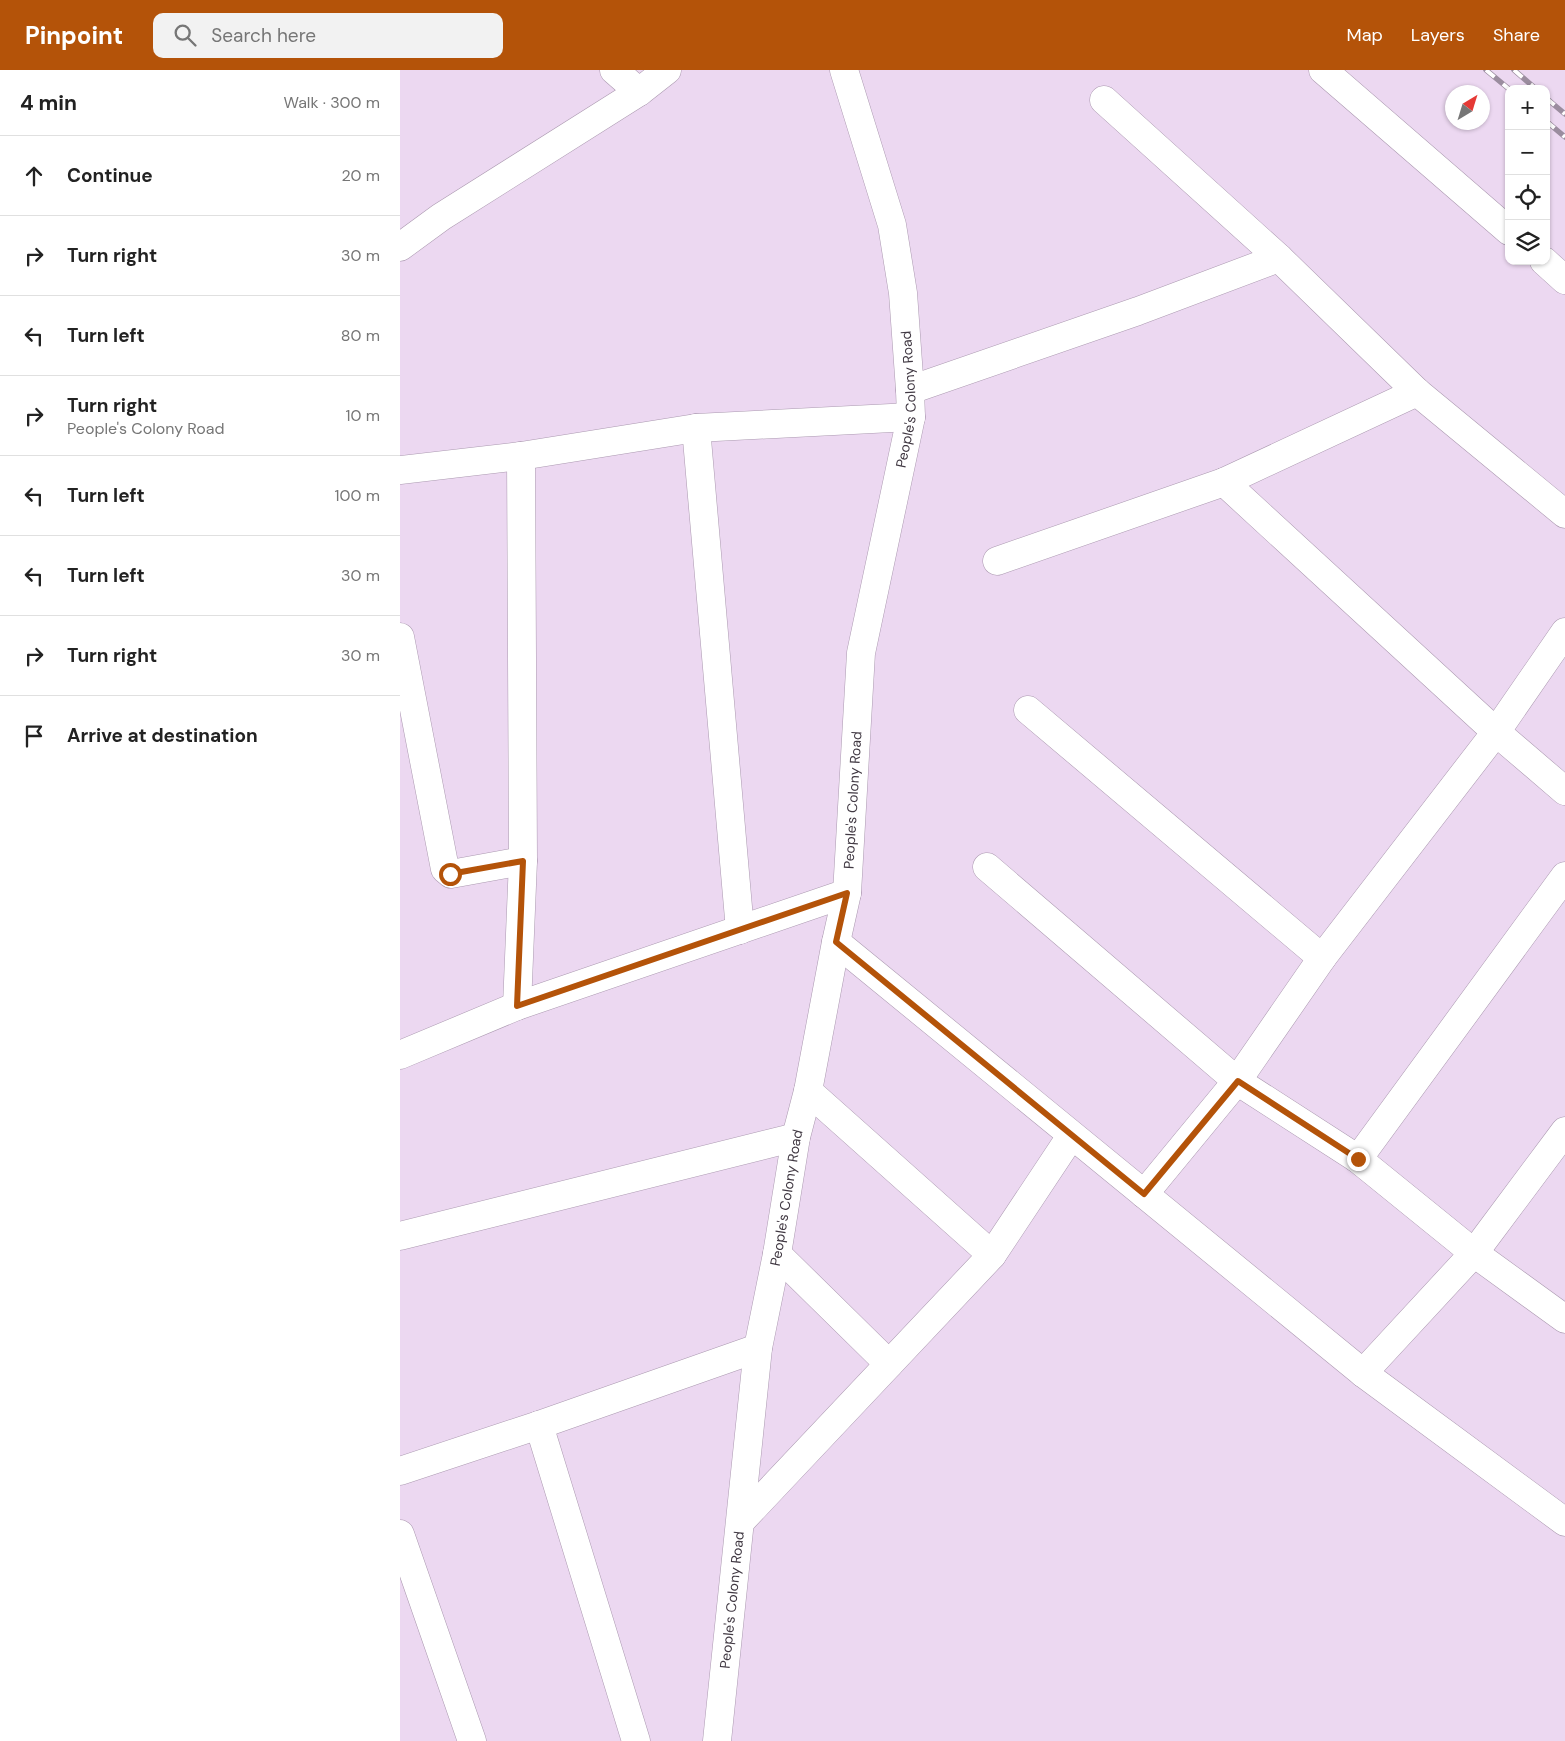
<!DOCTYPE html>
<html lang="en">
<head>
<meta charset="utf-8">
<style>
	:root { --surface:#fff; --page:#f2f2f2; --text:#222; --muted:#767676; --line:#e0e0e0; --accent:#b45309 }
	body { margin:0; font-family:"DM Sans",sans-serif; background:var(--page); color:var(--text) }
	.controls { position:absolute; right:15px; top:15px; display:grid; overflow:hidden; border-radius:10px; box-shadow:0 1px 4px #0004 }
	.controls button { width:45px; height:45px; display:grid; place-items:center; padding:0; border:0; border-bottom:1px solid var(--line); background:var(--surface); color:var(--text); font:25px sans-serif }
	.compass { position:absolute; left:1045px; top:15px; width:45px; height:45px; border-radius:50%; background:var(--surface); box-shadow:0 1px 4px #0004; rotate:38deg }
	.stop { position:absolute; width:15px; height:15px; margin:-11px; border:4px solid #b45309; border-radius:50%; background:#fff }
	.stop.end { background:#b45309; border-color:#fff; box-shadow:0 1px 5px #0008 }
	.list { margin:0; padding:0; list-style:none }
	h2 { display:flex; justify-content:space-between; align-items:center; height:65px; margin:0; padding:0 20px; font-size:21px }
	h2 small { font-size:16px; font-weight:400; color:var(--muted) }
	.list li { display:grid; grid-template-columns:32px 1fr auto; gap:15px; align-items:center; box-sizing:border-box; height:80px; padding:0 20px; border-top:1px solid var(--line) }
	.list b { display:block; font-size:19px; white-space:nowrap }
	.list p { margin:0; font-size:16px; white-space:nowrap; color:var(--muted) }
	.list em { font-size:16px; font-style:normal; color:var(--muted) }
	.icon { flex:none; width:28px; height:28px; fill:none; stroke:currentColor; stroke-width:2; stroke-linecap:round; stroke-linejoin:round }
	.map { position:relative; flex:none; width:1165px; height:1671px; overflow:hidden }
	header { display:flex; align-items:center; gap:30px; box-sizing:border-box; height:70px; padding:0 25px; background:var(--accent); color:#fff }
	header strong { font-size:24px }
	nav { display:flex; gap:28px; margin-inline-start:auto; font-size:18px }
	.search { width:350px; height:45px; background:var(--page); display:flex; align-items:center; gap:12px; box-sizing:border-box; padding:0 18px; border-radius:10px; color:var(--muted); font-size:19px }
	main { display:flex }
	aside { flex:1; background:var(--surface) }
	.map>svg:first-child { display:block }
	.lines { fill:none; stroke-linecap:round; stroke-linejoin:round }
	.minor-casing { stroke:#ab99b0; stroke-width:29 }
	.tertiary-casing { stroke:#ab99b0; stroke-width:29 }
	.minor { stroke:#fff; stroke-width:28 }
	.tertiary { stroke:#fff; stroke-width:28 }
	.rail-casing { stroke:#9b8d9f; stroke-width:5.5 }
	.rail { stroke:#fff; stroke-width:4; stroke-dasharray:11; stroke-linecap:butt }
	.route { stroke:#b45309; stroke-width:6 }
	.labels { text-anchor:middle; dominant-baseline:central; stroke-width:4; stroke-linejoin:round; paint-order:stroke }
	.street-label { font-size:14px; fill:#413943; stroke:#fff }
</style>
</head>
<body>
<header>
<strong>Pinpoint</strong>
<div class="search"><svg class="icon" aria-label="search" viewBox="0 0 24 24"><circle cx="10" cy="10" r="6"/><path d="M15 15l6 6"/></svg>Search here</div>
<nav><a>Map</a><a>Layers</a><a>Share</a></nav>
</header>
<main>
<aside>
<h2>4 min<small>Walk · 300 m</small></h2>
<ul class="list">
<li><svg class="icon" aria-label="ahead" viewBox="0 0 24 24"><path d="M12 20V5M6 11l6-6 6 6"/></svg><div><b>Continue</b></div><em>20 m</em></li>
<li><svg class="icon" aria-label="right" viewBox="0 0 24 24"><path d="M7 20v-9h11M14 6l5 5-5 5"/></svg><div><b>Turn right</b></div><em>30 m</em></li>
<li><svg class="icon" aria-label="left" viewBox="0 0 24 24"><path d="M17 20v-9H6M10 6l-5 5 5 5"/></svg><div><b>Turn left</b></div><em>80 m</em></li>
<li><svg class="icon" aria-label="right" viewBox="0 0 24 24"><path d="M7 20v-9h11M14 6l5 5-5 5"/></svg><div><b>Turn right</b><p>People's Colony Road</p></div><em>10 m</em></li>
<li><svg class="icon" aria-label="left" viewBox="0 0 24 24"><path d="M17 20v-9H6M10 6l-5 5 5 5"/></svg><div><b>Turn left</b></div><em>100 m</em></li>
<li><svg class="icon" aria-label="left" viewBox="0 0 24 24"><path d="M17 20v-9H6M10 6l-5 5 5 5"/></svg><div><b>Turn left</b></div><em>30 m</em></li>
<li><svg class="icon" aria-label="right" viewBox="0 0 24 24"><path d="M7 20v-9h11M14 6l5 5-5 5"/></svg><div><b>Turn right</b></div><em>30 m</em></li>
<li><svg class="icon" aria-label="arrive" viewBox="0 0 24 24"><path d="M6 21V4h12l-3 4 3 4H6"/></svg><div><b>Arrive at destination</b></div></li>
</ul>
</aside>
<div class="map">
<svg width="1165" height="1671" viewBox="0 0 1165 1671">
	<rect width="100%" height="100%" fill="#ecd8f1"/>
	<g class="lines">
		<g class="minor-casing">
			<g id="minor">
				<path d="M214,0L239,22"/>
				<path d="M704,30L879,188L1017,322L1165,444"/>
				<path d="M0,177L41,147L239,22L267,0"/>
				<path d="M510,320L738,241L879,188"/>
				<path d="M296,358L340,860"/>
				<path d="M0,400L121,386L296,358L511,347"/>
				<path d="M824,412L1096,662L1165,721"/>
				<path d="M597,491L824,412L1017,322"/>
				<path d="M0,567L45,799L51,804L123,791"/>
				<path d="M628,640L922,888"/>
				<path d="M587,797L837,1011L958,1089L1074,1183L1165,1249"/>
				<path d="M436,872L963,1303L1165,1452"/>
				<path d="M117,936L123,791L121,386"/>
				<path d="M0,985L117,936L447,823"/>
				<path d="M408,1021L592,1185"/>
				<path d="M958,1089L1165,806"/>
				<path d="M744,1124L837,1011L922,888L1096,662L1165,562"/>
				<path d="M0,1166L396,1067"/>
				<path d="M377,1184L489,1294"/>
				<path d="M963,1303L1074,1183L1165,1061"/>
				<path d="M139,1355L236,1671"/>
				<path d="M0,1401L139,1355L358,1278"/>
				<path d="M341,1451L592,1185L671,1066"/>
				<path d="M0,1464L72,1671"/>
			</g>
		</g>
		<g class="tertiary-casing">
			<g id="tertiary">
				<path d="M923,0L1109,161"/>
				<path d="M1144,191L1165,210"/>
				<path id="s1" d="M317,1671L358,1278L377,1184L396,1067L408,1021L436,872L447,823L461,583L511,347L510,320L503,223L492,155L444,0"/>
			</g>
		</g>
		<use href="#minor" class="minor"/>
		<use href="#tertiary" class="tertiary"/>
		<g class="rail-casing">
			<g id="rail">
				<path d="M1086,0L1109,19"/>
				<path d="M1114,0L1136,19"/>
				<path d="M1146,28L1165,44"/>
				<path d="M1146,51L1165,67"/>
			</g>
		</g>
		<use href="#rail" class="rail"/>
	</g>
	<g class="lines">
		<path class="route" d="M50,804L123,791L117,936L447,823L436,872L744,1124L838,1011L958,1089"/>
	</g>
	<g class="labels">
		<g class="street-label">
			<text stroke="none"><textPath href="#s1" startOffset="1358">People's Colony Road</textPath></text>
			<text stroke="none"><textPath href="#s1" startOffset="952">People's Colony Road</textPath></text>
			<text stroke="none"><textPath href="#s1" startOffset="548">People's Colony Road</textPath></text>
			<text stroke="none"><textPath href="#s1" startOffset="142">People's Colony Road</textPath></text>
		</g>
	</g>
</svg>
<div class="controls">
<button>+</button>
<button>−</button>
<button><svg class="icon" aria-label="locate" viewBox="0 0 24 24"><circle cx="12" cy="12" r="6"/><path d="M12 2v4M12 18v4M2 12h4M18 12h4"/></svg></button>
<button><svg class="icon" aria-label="layers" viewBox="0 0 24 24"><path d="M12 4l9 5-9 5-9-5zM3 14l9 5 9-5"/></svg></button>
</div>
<svg class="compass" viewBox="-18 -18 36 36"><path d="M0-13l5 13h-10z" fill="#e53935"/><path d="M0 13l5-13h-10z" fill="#767676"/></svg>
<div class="stop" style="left:50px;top:804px"></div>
<div class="stop end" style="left:958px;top:1089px"></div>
</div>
</main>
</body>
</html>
